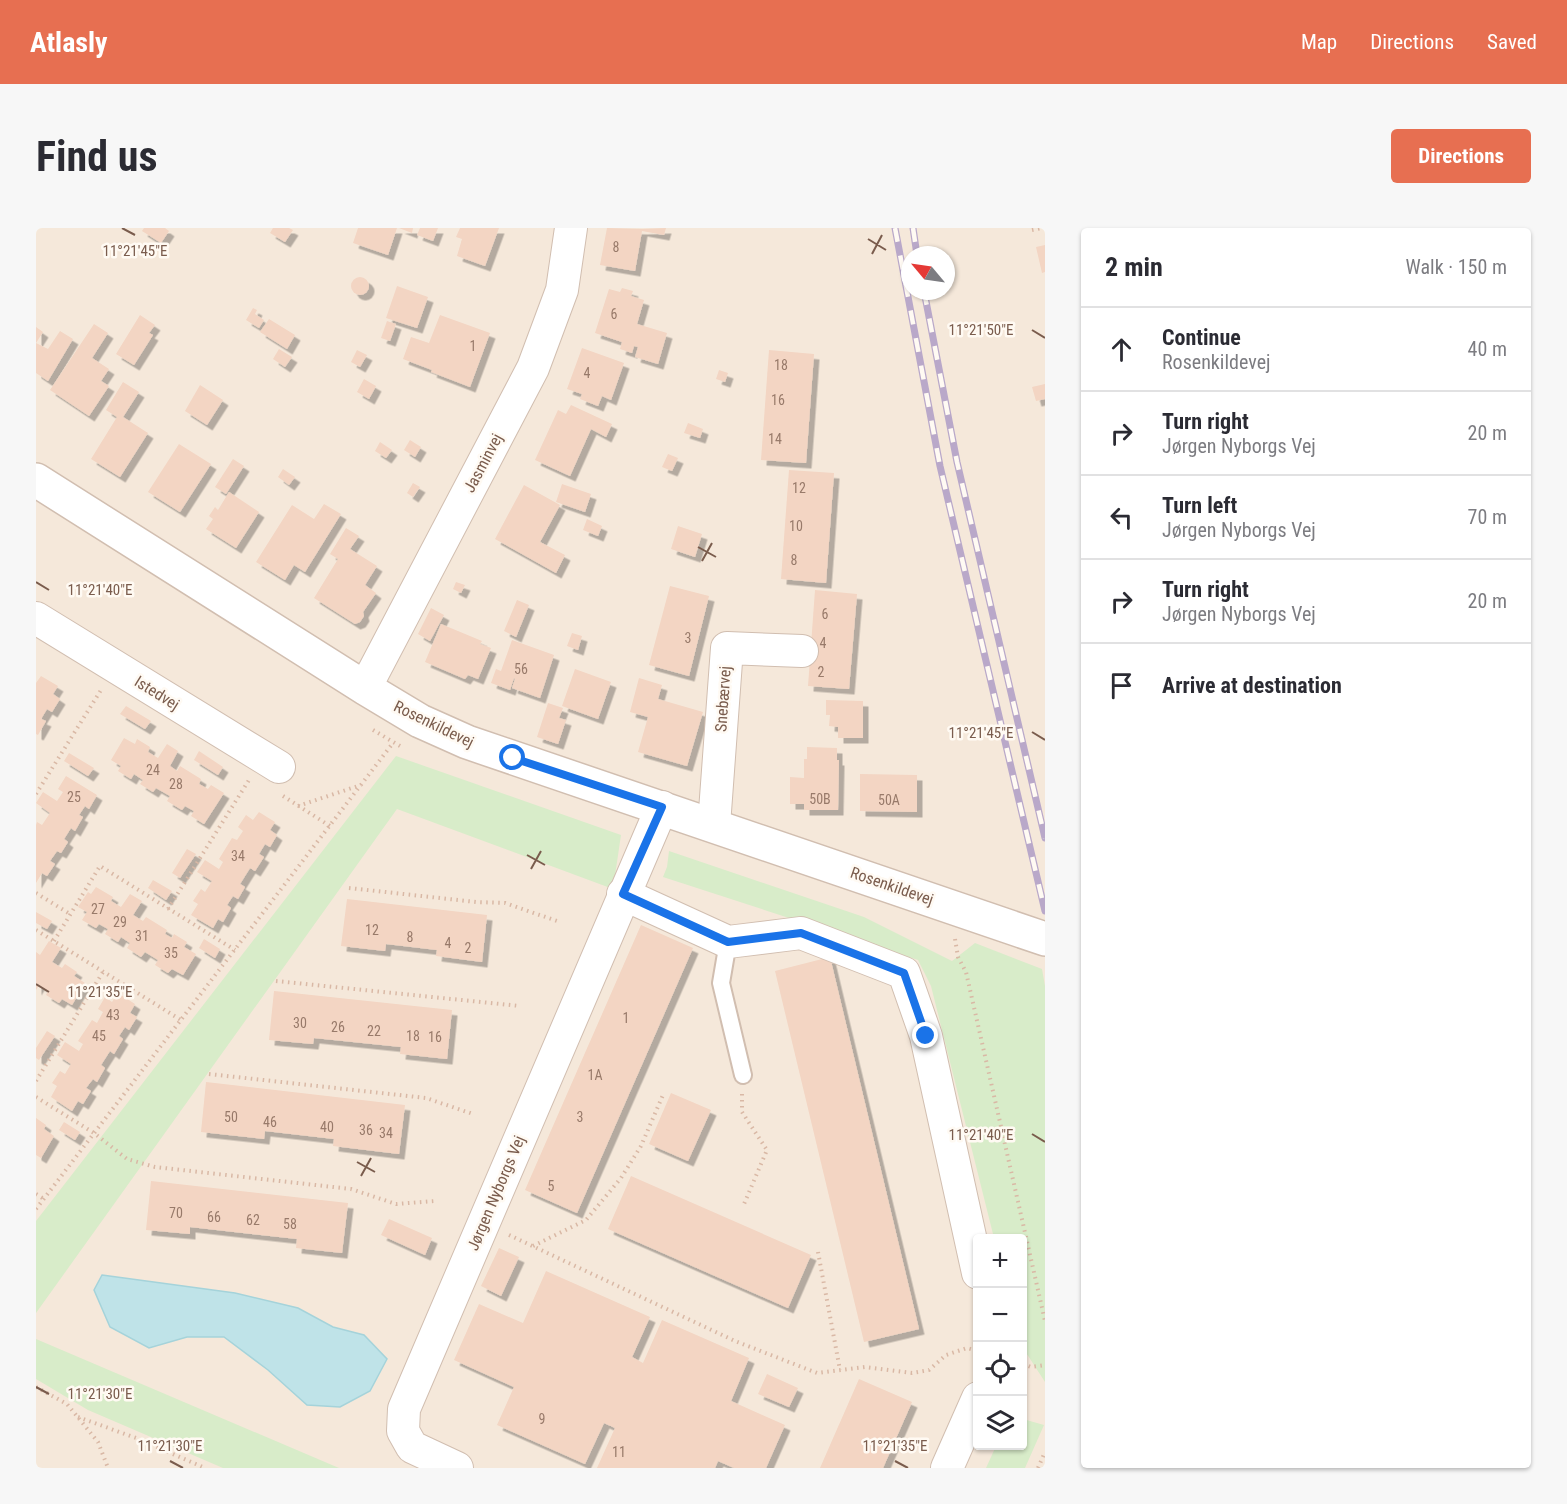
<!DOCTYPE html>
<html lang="en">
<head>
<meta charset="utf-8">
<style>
	:root { --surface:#fff; --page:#f7f7f7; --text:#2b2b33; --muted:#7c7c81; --line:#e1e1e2; --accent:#e76f51 }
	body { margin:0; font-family:"Roboto Condensed",sans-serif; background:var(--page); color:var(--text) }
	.controls { position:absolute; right:18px; bottom:18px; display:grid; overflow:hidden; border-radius:6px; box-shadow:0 2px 4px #0004 }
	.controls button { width:54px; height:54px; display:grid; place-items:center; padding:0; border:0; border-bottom:2px solid var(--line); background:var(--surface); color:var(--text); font:30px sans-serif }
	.compass { position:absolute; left:865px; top:18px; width:54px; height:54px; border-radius:50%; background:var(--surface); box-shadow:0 2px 4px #0004; rotate:299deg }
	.stop { position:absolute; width:18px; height:18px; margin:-14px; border:4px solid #1a73e8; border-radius:50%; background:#fff }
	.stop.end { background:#1a73e8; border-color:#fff; box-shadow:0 2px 6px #0008 }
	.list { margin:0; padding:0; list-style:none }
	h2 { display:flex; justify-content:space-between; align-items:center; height:78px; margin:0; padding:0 24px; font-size:26px }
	h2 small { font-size:20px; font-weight:400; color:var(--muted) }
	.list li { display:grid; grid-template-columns:39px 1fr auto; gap:18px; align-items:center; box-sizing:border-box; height:84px; padding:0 24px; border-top:2px solid var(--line) }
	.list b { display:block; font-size:22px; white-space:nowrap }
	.list p { margin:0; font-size:20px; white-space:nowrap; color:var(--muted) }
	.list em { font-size:20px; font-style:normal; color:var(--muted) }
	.icon { flex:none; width:33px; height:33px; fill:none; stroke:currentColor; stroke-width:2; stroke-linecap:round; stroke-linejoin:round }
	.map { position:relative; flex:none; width:1009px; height:1240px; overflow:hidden; border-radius:6px }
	header { display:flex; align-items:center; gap:36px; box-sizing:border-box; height:84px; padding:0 30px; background:var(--accent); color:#fff }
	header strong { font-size:28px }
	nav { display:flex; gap:33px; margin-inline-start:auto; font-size:21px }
	.intro { display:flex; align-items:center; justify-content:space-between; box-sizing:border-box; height:144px; padding:0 36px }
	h1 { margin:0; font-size:42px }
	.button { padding:15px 27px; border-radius:6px; background:var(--accent); color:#fff; font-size:21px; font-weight:700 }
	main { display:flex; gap:36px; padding:0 36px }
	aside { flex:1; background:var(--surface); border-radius:6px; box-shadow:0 2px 4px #0004 }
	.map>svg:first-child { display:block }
	.residential { fill:#f5e8da; fill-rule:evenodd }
	.green { fill:#d8ecc9 }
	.water { fill:#bfe3e8; stroke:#a5d3da; stroke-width:1.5 }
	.building { fill:#f3d5c3; filter:url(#shadow) }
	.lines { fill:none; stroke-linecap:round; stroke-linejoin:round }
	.service-casing { stroke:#d1beb0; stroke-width:20 }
	.minor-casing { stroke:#d1beb0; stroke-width:34 }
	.tertiary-casing { stroke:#d1beb0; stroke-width:36 }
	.path { stroke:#d9b8a5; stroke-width:4; stroke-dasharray:1.5 4.5; stroke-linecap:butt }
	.service { stroke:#fff; stroke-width:16 }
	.minor { stroke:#fff; stroke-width:32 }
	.tertiary { stroke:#fff; stroke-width:33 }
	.rail-casing { stroke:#b9a8c9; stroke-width:7 }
	.rail { stroke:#fffaf3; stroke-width:4.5; stroke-dasharray:14; stroke-linecap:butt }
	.route { stroke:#1a73e8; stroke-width:8 }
	.ticks { fill:none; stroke:#7a5c4d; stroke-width:2 }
	.labels { text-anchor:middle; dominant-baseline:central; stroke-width:5; stroke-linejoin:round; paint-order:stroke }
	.number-label { font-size:14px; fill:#987a6a }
	.street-label { font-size:16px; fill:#7a5c4d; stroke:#fffaf3 }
	.ticks-label { font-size:15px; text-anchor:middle; fill:#7a5c4d; stroke:#fffaf3; stroke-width:5; stroke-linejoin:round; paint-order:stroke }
</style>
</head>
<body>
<header>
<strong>Atlasly</strong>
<nav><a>Map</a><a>Directions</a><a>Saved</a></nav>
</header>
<div class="intro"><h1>Find us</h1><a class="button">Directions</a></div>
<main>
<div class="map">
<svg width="1009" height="1240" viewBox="0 0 1009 1240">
	<defs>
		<filter id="shadow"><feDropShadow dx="5.5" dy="5.5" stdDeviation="0" flood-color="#0004"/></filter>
	</defs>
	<rect width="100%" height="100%" fill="#fdf6ec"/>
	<path class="residential" d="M0,0H1009V1240H0ZM874,27H910V63H874ZM942,1010H987V1218H942Z"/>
	<g class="green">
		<path d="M360,528L585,607L577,661L361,581L0,1085V993Z"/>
		<path d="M633,623L828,689L916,733L939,715L1006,741L1009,758V1154L987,1120V1010H958L895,758L882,732L627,649L631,639Z"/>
		<path d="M0,1111L303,1240H187L52,1182L0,1151Z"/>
		<path d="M987,1191L1008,1197L989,1240H950L960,1218H987Z"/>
	</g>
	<path class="water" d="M66,1047L199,1065L262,1080L297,1099L328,1107L351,1131L334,1163L304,1179L271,1177L232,1142L188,1109H151L113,1120L74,1099L58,1062Z"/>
	<g class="building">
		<path d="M108,0H129L133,3L125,15L106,3Z"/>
		<path d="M237,0H253L257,2L249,14L234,5Z"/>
		<path d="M322,0H361L352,27L317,15Z"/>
		<path d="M363,0H377L376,5Z"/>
		<path d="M384,0H402L397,13L381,7Z"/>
		<path d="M424,0H463L449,38L421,28L426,11L420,9Z"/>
		<path d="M571,0L606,1L630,0L628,7L606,3L599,43L564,37Z"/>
		<path d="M1009,17V44L1006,45L1000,19Z"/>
		<circle cx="324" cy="58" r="9"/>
		<path d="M361,58L392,69L381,100L350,90Z"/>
		<path d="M586,60L597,63L595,68L608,72L601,96L631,105L622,136L599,129L602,119L598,118L596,125L584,121L586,114L559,105L573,61L584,64Z"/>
		<path d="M217,80L221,82L219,86L228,92L223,100L210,92Z"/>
		<path d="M104,87L119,97L113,105L117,107L98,137L80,126Z"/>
		<path d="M404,87L454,105L434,159L395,144L396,142L367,131L375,109L393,115Z"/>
		<path d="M233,91L259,107L251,121L224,104Z"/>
		<path d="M351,93L360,96L354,113L345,110Z"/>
		<path d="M58,96L72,105L56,130L73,141L65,153L73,158L53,188L14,162Z"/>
		<path d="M0,99L7,104L0,115L12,121L24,103L37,111L12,153L0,145Z"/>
		<path d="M546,120L588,135L575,172L566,168L562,178L544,171L546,166L531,161Z"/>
		<path d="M243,121L256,129L249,139L237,131Z"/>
		<path d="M321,122L331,127L324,139L315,134Z"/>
		<path d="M733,122L778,126L770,235L725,232Z"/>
		<path d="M683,142L692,145L689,154L680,151Z"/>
		<path d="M328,151L340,158L333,171L321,164Z"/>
		<path d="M87,154L103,164L87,189L112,205L84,249L55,231L81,189L70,182Z"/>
		<path d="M1009,156V171L1000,173L996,159Z"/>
		<path d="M164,157L187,172L171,197L149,183Z"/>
		<path d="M535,177L576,196L570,209L555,201L534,248L499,232L522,182L530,186Z"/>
		<path d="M652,195L667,201L664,210L648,205Z"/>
		<path d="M374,212L385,219L379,229L368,222Z"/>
		<path d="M344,214L356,222L350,230L339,223Z"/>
		<path d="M143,216L175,236L144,284L112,264Z"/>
		<path d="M632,226L642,230L636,243L626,239Z"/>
		<path d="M197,231L208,238L190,266L179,259Z"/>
		<path d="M247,241L259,249L253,257L242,249Z"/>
		<path d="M753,242L798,245L790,355L745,351Z"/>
		<path d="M377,255L384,259L377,269L371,265Z"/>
		<path d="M526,256L555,266L549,284L520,274Z"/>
		<path d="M488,257L524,277L504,314L529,327L520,345L459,311Z"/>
		<path d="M193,264L223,284L200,320L170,301L177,291L173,288L179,279L182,282Z"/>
		<path d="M288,276L305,286L269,344L258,337L249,352L220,334L256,277L278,291Z"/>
		<path d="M551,291L566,298L562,308L547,302Z"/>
		<path d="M642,298L666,306L659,329L635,321Z"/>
		<path d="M310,300L323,308L314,321L341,338L329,357L340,365L327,384L328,388L324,394L319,396L278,370L302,331L294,326Z"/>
		<path d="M420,354L429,357L425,365L417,361Z"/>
		<path d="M634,358L673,368L653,448L613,437Z"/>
		<path d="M779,362L821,366L813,461L772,458Z"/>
		<path d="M481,372L493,377L480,409L468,403Z"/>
		<path d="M395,380L408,387L394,413L382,406Z"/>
		<path d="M405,396L446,413L444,416L455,420L442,451L432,447L429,451L389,434Z"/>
		<path d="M536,405L546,408L542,422L531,418Z"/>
		<path d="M476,412L518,427L504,470L476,460L479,451L478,450L474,462L455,455L460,441L465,443Z"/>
		<path d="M539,441L575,454L562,491L526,478Z"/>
		<path d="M5,448L22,458L17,466L24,471L16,484L11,481L5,491L10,493L2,507L0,506V455Z"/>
		<path d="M603,450L626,457L622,471L667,484L651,538L602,524L612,489L594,484Z"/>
		<path d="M790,472L827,473V510H802V499L793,498L794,487H790Z"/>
		<path d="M512,475L527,480L523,490L530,492L522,516L501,509Z"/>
		<path d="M90,478L115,493L109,501L84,486Z"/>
		<path d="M88,510L99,516L101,511L114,519L112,524L122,530L131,516L142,523L134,538L141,543L144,538L165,551L163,556L172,561L175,557L188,565L168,596L155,588L158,583L149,578L146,582L131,573L134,568L120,560L117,564L104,556L107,552L98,546L95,551L82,543L85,538L75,532Z"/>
		<path d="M771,519L801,520V532H803L802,582H768V576H754V549L768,550V531H771Z"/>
		<path d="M163,523L187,539L182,547L158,532Z"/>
		<path d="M33,525L58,540L52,548L28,533Z"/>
		<path d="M824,546L881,547V584L824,583Z"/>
		<path d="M30,548L61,567L53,581L49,578L43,587L47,589L39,603L35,600L28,611L32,614L25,625L21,623L14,633L19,636L11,648L6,645L0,655V597L1,594L6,597L14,585L0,575L7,564L21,573L27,564L22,561Z"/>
		<path d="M223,584L239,594L234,602L241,607L234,619L229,616L223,626L228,629L219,643L214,640L204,656L209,659L202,671L197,668L191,677L195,680L187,694L182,691L177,700L155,687L162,676L157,673L165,661L169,664L176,653L161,644L169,632L183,641L187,634L183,631L196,610L201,612L207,603L202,599L210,587L217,592Z"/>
		<path d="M151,621L160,626L144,650L136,645Z"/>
		<path d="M117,652L136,663L130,672L112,660Z"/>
		<path d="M60,659L77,669L75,673L85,679L94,666L106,673L97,687L107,693L110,689L131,702L129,706L136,710L138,706L151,714L148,719L160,726L147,747L136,741L132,745L119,737L122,732L109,724L105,729L91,720L94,715L85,709L82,714L69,706L72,701L63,696L60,700L46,692L51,684L42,679L52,664L55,666Z"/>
		<path d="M311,671L451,687L446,734L400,728L401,722L350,716L349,723L305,718Z"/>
		<path d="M0,684L16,693L11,701L0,695Z"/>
		<path d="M605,697L657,720L541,985L489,962Z"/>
		<path d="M168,711L184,721L179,730L163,720Z"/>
		<path d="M13,713L25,720L16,734L26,740L29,736L41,744L38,748L49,755L36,777L26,771L23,775L10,767L12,763L3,757L0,762V724L4,727Z"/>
		<path d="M794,729L883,1101L828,1114L739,743Z"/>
		<path d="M238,763L416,782L411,831L364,826L365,819L278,810L277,816L233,812Z"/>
		<path d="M82,765L99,776L94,785L101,789L93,802L89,799L83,808L87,811L78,826L74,823L65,837L69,840L61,854L57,851L50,860L55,863L47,876L42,873L36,883L15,869L21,858L16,855L24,843L29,846L35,836L21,827L29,814L43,823L47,816L42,813L56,792L61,795L67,784L62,781L69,769L76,774Z"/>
		<path d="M11,803L19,808L3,832L0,830V820Z"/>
		<path d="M170,854L369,877L363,926L297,918L298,911L229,903L228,911L165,904Z"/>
		<path d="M635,865L675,882L652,933L613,916Z"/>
		<path d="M0,890L10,897L8,901L18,908L5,930L0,927Z"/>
		<path d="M28,894L44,904L39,912L23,902Z"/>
		<path d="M595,948L775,1027L752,1080L572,1001Z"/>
		<path d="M115,953L312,975L306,1025L260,1020L261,1011L154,999V1006L110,1002Z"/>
		<path d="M353,991L396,1010L389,1027L345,1007Z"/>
		<path d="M463,1020L483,1029L465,1068L445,1058Z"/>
		<path d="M510,1043L614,1089L596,1129L607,1135L626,1092L713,1130L695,1173L749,1197L730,1240H698L682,1233L679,1240H561L579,1200L568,1195L549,1236L461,1197L478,1159L418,1132L443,1076L487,1095Z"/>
		<path d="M731,1146L762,1160L753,1179L722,1166Z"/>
		<path d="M823,1151L876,1174L847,1240H784Z"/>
	</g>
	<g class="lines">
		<g class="service-casing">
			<path id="service" d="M692,714L685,755L707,847"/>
		</g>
		<g class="minor-casing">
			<g id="minor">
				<path d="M0,390L243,539"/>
				<path d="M329,460L497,140L526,62L535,0"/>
				<path d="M678,597L691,420L766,423"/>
				<path d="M587,666L692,714L765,705L868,745L890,808L942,1045"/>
				<path d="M421,1240L376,1219L367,1203L368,1181L626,579"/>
				<path d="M911,1240L942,1170"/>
			</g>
		</g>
		<g class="tertiary-casing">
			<path id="tertiary" d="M0,252L329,460L384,493L431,514L1009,711"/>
		</g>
		<g class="path">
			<path d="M996,2L1006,0"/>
			<path d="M337,502L364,518"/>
			<path d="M0,566L65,462"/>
			<path d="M247,568L294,598"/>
			<path d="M262,578L325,557"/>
			<path d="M313,660L440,674L469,675L521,693"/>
			<path d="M0,665L34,686"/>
			<path d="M132,681L213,552"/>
			<path d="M0,702L145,792"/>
			<path d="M919,711L922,729L930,744L1009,1093"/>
			<path d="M18,713L64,638L199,722"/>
			<path d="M240,753L484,778"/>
			<path d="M173,846L390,870L437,886"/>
			<path d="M0,853L67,744"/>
			<path d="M706,866V884L731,922L708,976"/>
			<path d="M0,869L58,905L91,931L119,939L315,961L360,976L399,973"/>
			<path d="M0,966L8,971"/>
			<path d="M0,981L357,515"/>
			<path d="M473,1007L699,1113L781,1145L829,1139L876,1145L893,1142L910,1127L931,1120L942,1123"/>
			<path d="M497,1018L550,992L585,950L605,918L627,867"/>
			<path d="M782,1024L804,1142"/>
			<path d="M987,1136L995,1139L1009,1137"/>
			<path d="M0,1159L31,1176L62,1214L72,1240"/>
			<path d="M42,1189L100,1210L169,1240"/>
			<path d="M1002,1240L1009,1224"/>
		</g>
		<use href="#service" class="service"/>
		<use href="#minor" class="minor"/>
		<use href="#tertiary" class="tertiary"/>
		<g class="rail-casing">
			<g id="rail">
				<path d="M859,0L904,238L1009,683"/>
				<path d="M877,0L881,27"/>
				<path d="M888,63L921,234L1009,610"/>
			</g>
		</g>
		<use href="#rail" class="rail"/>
	</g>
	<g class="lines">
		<path class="route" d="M477,530L626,579L587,666L692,714L765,705L868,745L890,808"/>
	</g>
	<path class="ticks" d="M86,0L99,7M832,11L850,22M836,26L846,7M996,102L1009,110M662,319L680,329M666,333L676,315M0,354L13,362M996,504L1009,512M491,627L509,637M495,641L505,623M0,756L13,764M996,906L1009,914M321,934L339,944M325,948L335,930M0,1159L13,1166M134,1233L147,1240M859,1233L872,1240"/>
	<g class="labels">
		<g class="number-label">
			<text x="580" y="19">8</text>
			<text x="578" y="86">6</text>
			<text x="437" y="118">1</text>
			<text x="745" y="137">18</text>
			<text x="551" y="145">4</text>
			<text x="742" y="172">16</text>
			<text x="739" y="211">14</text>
			<text x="763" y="260">12</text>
			<text x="760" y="298">10</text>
			<text x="758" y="332">8</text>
			<text x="789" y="386">6</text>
			<text x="652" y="410">3</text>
			<text x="787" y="415">4</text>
			<text x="485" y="441">56</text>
			<text x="785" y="444">2</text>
			<text x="117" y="542">24</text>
			<text x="140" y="556">28</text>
			<text x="38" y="569">25</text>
			<text x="784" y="571">50B</text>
			<text x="853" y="572">50A</text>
			<text x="202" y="628">34</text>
			<text x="62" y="681">27</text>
			<text x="84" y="694">29</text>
			<text x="336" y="702">12</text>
			<text x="106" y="708">31</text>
			<text x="374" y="709">8</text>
			<text x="412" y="715">4</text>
			<text x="432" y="720">2</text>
			<text x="135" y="725">35</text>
			<text x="77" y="787">43</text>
			<text x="590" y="790">1</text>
			<text x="264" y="795">30</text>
			<text x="302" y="799">26</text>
			<text x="338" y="803">22</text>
			<text x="63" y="808">45</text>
			<text x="377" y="808">18</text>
			<text x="399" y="809">16</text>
			<text x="559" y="847">1A</text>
			<text x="195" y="889">50</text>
			<text x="544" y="889">3</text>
			<text x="234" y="894">46</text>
			<text x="291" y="899">40</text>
			<text x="330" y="902">36</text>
			<text x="350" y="905">34</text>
			<text x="515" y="958">5</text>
			<text x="140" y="985">70</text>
			<text x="178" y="989">66</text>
			<text x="217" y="992">62</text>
			<text x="254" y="996">58</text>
			<text x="506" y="1191">9</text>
			<text x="583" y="1224">11</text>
		</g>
		<g class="street-label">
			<text transform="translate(447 235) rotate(-62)">Jasminvej</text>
			<text transform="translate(121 465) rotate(32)">Istedvej</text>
			<text transform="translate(687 471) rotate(-86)">Snebærvej</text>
			<text transform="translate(398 496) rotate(26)">Rosenkildevej</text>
			<text transform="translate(856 658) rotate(19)">Rosenkildevej</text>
			<text transform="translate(460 965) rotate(-67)">Jørgen Nyborgs Vej</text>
		</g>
	</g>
	<g class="ticks-label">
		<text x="99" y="28">11°21'45"E</text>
		<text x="945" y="107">11°21'50"E</text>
		<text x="64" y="367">11°21'40"E</text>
		<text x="945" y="510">11°21'45"E</text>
		<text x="64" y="769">11°21'35"E</text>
		<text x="945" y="912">11°21'40"E</text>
		<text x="64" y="1171">11°21'30"E</text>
		<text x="134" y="1223">11°21'30"E</text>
		<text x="859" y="1223">11°21'35"E</text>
	</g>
</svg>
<div class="controls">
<button>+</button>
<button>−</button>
<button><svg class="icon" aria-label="locate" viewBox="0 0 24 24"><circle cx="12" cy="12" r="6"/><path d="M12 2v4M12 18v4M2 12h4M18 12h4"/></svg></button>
<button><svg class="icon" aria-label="layers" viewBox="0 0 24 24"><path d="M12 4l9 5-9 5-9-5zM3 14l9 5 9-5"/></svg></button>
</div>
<svg class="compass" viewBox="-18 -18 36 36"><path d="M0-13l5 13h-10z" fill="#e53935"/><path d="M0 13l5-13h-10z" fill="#7c7c81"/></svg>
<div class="stop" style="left:477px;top:530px"></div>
<div class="stop end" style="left:890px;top:808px"></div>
</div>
<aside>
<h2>2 min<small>Walk · 150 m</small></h2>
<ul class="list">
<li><svg class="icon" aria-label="ahead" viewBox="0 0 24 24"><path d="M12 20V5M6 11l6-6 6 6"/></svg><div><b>Continue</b><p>Rosenkildevej</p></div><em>40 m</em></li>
<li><svg class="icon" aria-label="right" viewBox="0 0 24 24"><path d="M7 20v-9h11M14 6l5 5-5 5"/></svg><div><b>Turn right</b><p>Jørgen Nyborgs Vej</p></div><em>20 m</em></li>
<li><svg class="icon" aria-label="left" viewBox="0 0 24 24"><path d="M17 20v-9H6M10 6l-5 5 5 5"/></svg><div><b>Turn left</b><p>Jørgen Nyborgs Vej</p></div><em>70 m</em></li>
<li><svg class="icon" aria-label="right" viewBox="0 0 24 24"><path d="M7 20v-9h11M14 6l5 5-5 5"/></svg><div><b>Turn right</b><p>Jørgen Nyborgs Vej</p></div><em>20 m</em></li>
<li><svg class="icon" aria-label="arrive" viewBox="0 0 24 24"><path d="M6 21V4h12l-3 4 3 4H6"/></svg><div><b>Arrive at destination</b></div></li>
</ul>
</aside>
</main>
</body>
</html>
